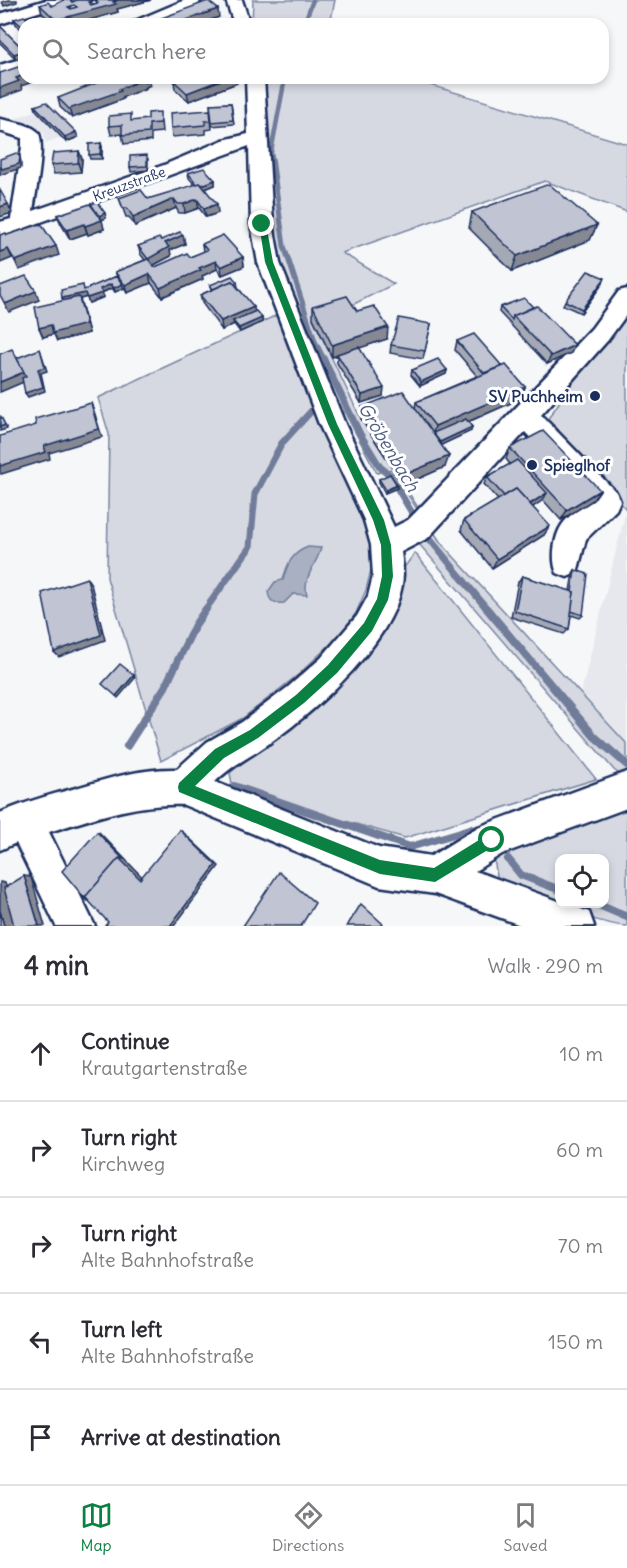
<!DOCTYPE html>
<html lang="en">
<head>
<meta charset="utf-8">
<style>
	:root { --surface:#fff; --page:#f2f2f3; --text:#2b2b33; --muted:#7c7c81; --line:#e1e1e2; --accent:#0b8043 }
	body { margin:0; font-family:Delius,sans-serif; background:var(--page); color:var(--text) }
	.controls { position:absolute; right:18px; bottom:18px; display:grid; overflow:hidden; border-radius:12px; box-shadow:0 3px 9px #0003 }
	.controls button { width:54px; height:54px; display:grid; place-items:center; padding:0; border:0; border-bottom:2px solid var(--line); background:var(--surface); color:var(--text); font:30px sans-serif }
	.stop { position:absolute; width:18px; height:18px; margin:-14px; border:4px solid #0b8043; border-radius:50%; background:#fff }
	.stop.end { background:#0b8043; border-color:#fff; box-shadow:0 2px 6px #0008 }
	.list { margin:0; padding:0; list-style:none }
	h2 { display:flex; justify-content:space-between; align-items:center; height:78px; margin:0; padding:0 24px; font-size:26px }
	h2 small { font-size:20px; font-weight:400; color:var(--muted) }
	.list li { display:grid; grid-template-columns:39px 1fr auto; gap:18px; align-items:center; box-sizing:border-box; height:96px; padding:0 24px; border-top:2px solid var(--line) }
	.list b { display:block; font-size:22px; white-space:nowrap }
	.list p { margin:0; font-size:20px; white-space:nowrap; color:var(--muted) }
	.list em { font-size:20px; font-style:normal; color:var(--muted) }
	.icon { flex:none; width:33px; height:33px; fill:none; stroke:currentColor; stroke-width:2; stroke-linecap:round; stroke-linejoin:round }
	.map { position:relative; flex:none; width:627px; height:926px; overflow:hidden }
	.search { position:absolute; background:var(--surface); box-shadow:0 3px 9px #0003; left:18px; right:18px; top:18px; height:66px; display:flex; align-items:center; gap:15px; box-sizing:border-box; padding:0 21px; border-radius:18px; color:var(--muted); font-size:22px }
	.sheet { height:558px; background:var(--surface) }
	nav { display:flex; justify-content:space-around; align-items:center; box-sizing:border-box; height:84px; border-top:2px solid var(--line); background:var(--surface); font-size:16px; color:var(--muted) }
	nav a { display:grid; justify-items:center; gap:3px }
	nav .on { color:var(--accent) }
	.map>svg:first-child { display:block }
	.built { fill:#e6e8ee }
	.green { fill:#d6d9e2; stroke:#7884a0; stroke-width:1.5; fill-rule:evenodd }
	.water { fill:#a9b0c1; stroke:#707c99; stroke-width:1.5 }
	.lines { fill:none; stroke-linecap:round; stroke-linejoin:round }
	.stream-far3 { stroke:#707c99; stroke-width:4.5 }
	.stream-far2 { stroke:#707c99; stroke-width:5 }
	.stream-far1 { stroke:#707c99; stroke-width:7 }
	.stream { stroke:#707c99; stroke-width:8 }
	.minor-casing { stroke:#1b2f5e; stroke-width:5 }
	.minor { fill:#fff; fill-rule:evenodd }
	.wall { fill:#a5a9b5; stroke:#1b2f5e; stroke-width:1.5; fill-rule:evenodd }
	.shaded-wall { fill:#868994; stroke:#1b2f5e; stroke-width:1.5 }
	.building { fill:#c0c4d3; stroke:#1b2f5e; stroke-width:1.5; fill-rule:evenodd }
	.route { fill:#0b8043 }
	.poi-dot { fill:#1b2f5e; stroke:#fff; stroke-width:2 }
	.labels { text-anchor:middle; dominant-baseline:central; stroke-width:6; stroke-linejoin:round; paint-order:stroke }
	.far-street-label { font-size:14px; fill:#1b2f5e; stroke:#fff }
	.poi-label { font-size:16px; font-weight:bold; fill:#1b2f5e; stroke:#fff; text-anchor:end }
	.water-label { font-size:18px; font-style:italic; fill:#4d5c81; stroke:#fff }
</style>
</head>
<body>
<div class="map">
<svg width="627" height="926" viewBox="0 0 627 926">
	<rect width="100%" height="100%" fill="#f6f7f9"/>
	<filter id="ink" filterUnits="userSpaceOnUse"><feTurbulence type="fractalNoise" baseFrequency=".0167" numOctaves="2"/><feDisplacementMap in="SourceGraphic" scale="12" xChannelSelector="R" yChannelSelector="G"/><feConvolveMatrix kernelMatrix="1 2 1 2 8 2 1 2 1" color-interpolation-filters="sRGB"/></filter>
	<g filter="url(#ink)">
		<g class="built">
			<path d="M48,106L74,133L45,143L44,134L38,128L11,120Z"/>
			<path d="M626,510H627V744L581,693Z"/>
		</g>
		<g class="green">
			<path d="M253,0H335L330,24L319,21L318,24H252Z"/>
			<path d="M251,78H407L627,144V212L545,181L342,253L394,284L346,308L313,319L361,419L441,543L627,744V780L614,770L419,544L428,526L391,469L377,473L324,374L254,224Z"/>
			<path d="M627,304V510L545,423Z"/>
			<path d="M279,314L302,377L369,537L373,562L366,590L356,613L340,635L299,674L243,718L161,761L107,578L109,434L98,398Z"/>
			<path d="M415,553L596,779L405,838L233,789L230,773L277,735Z"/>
			<path d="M621,809H627V926C607,926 529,899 511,888C506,885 501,880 497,876L494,860L504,849ZM560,858H604V903H560Z"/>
		</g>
		<path class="water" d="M308,547L321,548C317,564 302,578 307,595L293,594L284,603C275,604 269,602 268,592L275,582L283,580C287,564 292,553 308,547Z"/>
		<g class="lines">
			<g class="stream-far3">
				<path d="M304,24L313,0"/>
				<path d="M272,159L271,152L285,78"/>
			</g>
			<path class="stream-far2" d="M272,158L284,246L315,341L324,359"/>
			<g class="stream-far1">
				<path d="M323,358L360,434L380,467L389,474L418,523"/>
				<path d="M424,532L488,610"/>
				<path d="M205,610L250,547L255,494L282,443L315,407"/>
			</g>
			<g class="stream">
				<path d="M487,609L594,736L627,765"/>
				<path d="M127,746L165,687L195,625L206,609"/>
				<path d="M234,786L410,847L471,829"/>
				<path d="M508,859L521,875L560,890"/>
				<path d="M594,903L627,917"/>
			</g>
			<g class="minor-casing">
				<g id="minor">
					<path d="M46,0H70L67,3L0,24V14Z"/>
					<path d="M185,0H201C190,19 153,24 133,24L135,21Z"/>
					<path d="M226,0H242L250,24H234Z"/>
					<path d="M24,58V69L0,76V65Z"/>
					<path d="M246,78H264L273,224L280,263L345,424L394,527L408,520L416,512L592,328L619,291L627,289V314L608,340L541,415L616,492L620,501L616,510L586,539L577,573L567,577L557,573C551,560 554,537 562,525C568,516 580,508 588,500L525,432L428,538L401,552C402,559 403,567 403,575C401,637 315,712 267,745C247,759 232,765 215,782L379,848L431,856L478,827L627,772V808L502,854L475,871L589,912L594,926H523L435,894L379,886L184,805C137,803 94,818 49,832L95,926H56L16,843L0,850V813C25,802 50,795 76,788C110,778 142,768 177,769L207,742L242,722L288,687L321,658L357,616L368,596L373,576L371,545L364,520L319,424L258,263L251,224L249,146L0,237V222L11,219L22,147V138L0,131V119C12,122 27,123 37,131C47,139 35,197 33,211L164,165L223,140L248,134Z"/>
				</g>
			</g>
			<use href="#minor" class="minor"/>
		</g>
		<g class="wall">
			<path d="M77,0H151L117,9L118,12L75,24H54L42,13L40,5L52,6ZM95,0L98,3L93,4L90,2H88ZM74,5L77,7L73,9L70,7H68Z"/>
			<path d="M219,17L200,24H160L159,19Z"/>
			<path d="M14,19L24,24V32L16,24Z"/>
			<path d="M0,26L24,50V56L16,59L0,43Z"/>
			<path d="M150,80V85L146,87V88L123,97V99L72,118L60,107L58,98Z"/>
			<path d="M174,81L237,83L189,101L175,89Z"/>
			<path d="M231,103L234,124L212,126L210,104Z"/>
			<path d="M35,106L78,137L66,142L36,110Z"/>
			<path d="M210,110L212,129L206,130V134L172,137L171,128Z"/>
			<path d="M132,121H161L162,132L151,133V141L124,144L122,134L111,135L109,126Z"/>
			<path d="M101,143L102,147V159H90L89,155Z"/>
			<path d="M79,151L82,159L81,172L54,174L51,165Z"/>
			<path d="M148,159V170L131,172L130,167Z"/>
			<path d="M188,173L215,180V185L205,189L218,213L206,217L199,208L185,213H179L176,208L135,226L129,217H126L119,198L148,199L195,185L189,178Z"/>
			<path d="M472,212L597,225L590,240L512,271L469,228Z"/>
			<path d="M57,215L106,218L101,220L104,229L88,235L87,233L70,239L61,224Z"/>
			<path d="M183,235L185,244L170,250L171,256L154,265L155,267L190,257L203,252L202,244L243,257L244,266L222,275L217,269L202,276L203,279L162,297L151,283L127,293L124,288L115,292L112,288L102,293L104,297L89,303L87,297L80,299L89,333L57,341L54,334L43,337L63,300L117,276L115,272L145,260L141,255L138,246Z"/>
			<path d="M237,282L238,287L254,311L262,318V322L240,332L234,324L222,330L202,303L200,295L211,290L210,285Z"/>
			<path d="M603,283L581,313L563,305L565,301Z"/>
			<path d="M313,306L387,339L359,348L383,396L361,403L337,363V355L332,357L313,318Z"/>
			<path d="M500,307H533L575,345L571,353L547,364L499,312Z"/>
			<path d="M431,324L423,359L390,353L391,345Z"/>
			<path d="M457,341L502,366L525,387L520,399L468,422L472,427L471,431L441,445L445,467L404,485L361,419L362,407L415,409L416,402L477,376L455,350Z"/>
			<path d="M412,370H447L446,374L420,386L411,375Z"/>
			<path d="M510,448L600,490L593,500L561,520L543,500L533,507L544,535L492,568L461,530L464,520L498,500L484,484L487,477L510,464L506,459Z"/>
			<path d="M379,479L397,488L385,493L379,482Z"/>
			<path d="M575,570L583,615L580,618L571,615L569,629L564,634L511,617L518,582L522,576L570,591L573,573Z"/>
		</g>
		<g class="shaded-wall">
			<path d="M8,0H17V2L4,6L2,2Z"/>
			<path d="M118,0H151L117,9L118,12L75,24H57L56,20Z"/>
			<path d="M218,9L219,17L200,24H175Z"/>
			<path d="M24,51V56L16,59L14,54Z"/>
			<path d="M24,75V78H44L21,86L22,90L0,98V88L16,78Z"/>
			<path d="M226,78H236L237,83L189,101L187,93Z"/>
			<path d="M144,79L150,80V85L146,87V88L123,97V99L72,118L69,109Z"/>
			<path d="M76,132L78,137L66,142L65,137Z"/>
			<path d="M101,143L102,147V159L100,154Z"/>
			<path d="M79,151L82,159L81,172L78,163Z"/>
			<path d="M20,157L21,162V168L0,175V165Z"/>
			<path d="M215,180V185L200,191L199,186Z"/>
			<path d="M174,199L176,208L135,226L133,217Z"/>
			<path d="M197,199L199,208L185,213L184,204Z"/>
			<path d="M8,204L12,213L0,217V207Z"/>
			<path d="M217,204L218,213L206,217L204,209Z"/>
			<path d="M105,213L106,218L99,221L97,216Z"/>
			<path d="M102,220L104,229L88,235L85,226Z"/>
			<path d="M84,224L87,233L70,239L67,230Z"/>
			<path d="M597,225L590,240L512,271L517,256Z"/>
			<path d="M183,235L185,244L170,250L171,256L150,267L148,259L165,243Z"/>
			<path d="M56,246L59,255L19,270L15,261Z"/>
			<path d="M8,249L12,258L0,263V252Z"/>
			<path d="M243,257L244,266L222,275L221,267Z"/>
			<path d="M216,261L217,269L202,276L203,279L162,297L160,288L199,268Z"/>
			<path d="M149,274L151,283L127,293L125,285Z"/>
			<path d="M605,278L603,283L581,313L582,309Z"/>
			<path d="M111,284L112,288L101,293L100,289Z"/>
			<path d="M122,284L124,288L115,292L114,288Z"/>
			<path d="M36,291L39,300L9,312L5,304Z"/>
			<path d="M85,293L87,297L80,299L89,333L57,341L54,334L43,337L39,328L64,303L62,298Z"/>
			<path d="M102,293L104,297L89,303L87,298Z"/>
			<path d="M254,307L255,315L233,321L234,324L222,330L221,321Z"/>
			<path d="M262,318V322L240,332L239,328Z"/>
			<path d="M388,327L387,339L332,357V345Z"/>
			<path d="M575,345L571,353L547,364L551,356Z"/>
			<path d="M40,349L47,371L41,373L45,391L28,397L25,393L38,369Z"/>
			<path d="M447,370L446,374L420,386L421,382Z"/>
			<path d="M24,372L28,380L0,392V382Z"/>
			<path d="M525,387L520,399L435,436L433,433L435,426Z"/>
			<path d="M384,388L383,396L361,403L362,395Z"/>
			<path d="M91,403L94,411L102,437L49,453L50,459L1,474L0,472V466L44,446Z"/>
			<path d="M1,417L7,429L0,431V427Z"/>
			<path d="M472,427L471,431L439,446L440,442Z"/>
			<path d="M449,456L445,467L404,485L406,474Z"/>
			<path d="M397,485V488L385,493L386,490Z"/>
			<path d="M600,490L593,500L561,520L567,510Z"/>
			<path d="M547,493L543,500L524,513L528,506Z"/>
			<path d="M550,526L544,535L492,568L497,559Z"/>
			<path d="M87,578L91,584L105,640L59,657L54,652Z"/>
			<path d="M134,675L135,678L118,698L116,696Z"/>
			<path d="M180,830L184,833L219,866L174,926H170Z"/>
			<path d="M97,832H99L146,881L87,901Z"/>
			<path d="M24,876L31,877L45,926H39Z"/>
			<path d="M0,882L5,883L17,926H4L0,911Z"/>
		</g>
		<g class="building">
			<path d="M64,0H70L72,2L77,0H118L113,2L116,4L56,20L40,5L48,2L52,6ZM95,0L98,3L91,5L88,2ZM74,5L77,7L71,9L68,7Z"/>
			<path d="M208,1L218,9L175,24H166L159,19Z"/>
			<path d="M24,16L33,24H24V28L14,19Z"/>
			<path d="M0,26L24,50V51L14,54L0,40Z"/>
			<path d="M24,65V75L16,78L19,81L0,88V73Z"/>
			<path d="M109,78H143L144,79L119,89L121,91L69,109L58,98Z"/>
			<path d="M143,78H147L150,80L145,82L144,79Z"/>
			<path d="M181,78H226L187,93L174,81Z"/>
			<path d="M46,102L76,132L65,137L35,106Z"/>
			<path d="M231,103L233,120L212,122L210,104Z"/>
			<path d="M210,110L211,121H205V125L171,128L170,113Z"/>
			<path d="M160,112V123L149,124V133L122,135V125L109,126V116L131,114V121L148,119V113Z"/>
			<path d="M101,143L100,154L89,155V144Z"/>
			<path d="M79,151L78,163L51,165L53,153Z"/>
			<path d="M16,153L20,157L19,164L2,169L0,164V159Z"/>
			<path d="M147,155V166L130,167V156Z"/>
			<path d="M204,168L215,180L202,185L200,183L197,184L188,173Z"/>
			<path d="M200,183L217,204L204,209L197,199L184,204H178L174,199L133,217L127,208H123L119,198L141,190L148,199Z"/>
			<path d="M549,184L597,225L517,256L472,212Z"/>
			<path d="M0,190L8,204L0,207Z"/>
			<path d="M97,202L105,213L99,216L91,204Z"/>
			<path d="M90,204L102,220L85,226L84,224L67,230L57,215Z"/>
			<path d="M41,224L56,246L15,261L8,249L0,252V235L6,233L7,235Z"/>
			<path d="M180,232L183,235L165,243L169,247L148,259L138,246L159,238L161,240Z"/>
			<path d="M223,235L243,257L221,267L216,261L199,268L201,270L160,288L149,274L125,285L115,272L148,259L155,267L187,253L190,257L207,250L202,244Z"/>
			<path d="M588,271L605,278L582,309L565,301Z"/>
			<path d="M26,276L36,291L5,304L0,295V286Z"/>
			<path d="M117,276L122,284L114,288L111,284L100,289L102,293L87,298L85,293L62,298L61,290L83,285L84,290Z"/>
			<path d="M232,276L237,282L235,284L232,281L213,289L210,285Z"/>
			<path d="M232,281L254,307L221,321L200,295Z"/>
			<path d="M347,296L357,311L374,306L388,327L332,345L313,306Z"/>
			<path d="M79,297L86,324L53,333L51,325L39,328L35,307Z"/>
			<path d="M524,298L533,307L513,316L512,320L500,307Z"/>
			<path d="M537,306L575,345L551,356L513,316Z"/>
			<path d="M256,311L262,318L239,328L233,321Z"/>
			<path d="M399,318L431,324L425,351L391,345Z"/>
			<path d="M474,334L502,366L484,373L457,341Z"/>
			<path d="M359,347L384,388L362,395L337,354Z"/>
			<path d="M12,349L24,372L0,382V354Z"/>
			<path d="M40,349L45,367L38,369L43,387L25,393L22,378L26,376L17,358Z"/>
			<path d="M438,359L447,370L421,382L412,370Z"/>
			<path d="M506,365L525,387L435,426L416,402Z"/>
			<path d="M403,391L449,456L406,474L362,407Z"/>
			<path d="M91,403L98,429L44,446L46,452L0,466V436L36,425L35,419Z"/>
			<path d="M0,417H1L5,425L0,427Z"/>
			<path d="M466,419L472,427L440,442L433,433Z"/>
			<path d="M543,431L600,490L567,510L510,448Z"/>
			<path d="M517,460L547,493L530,504L516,489L504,496L487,477Z"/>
			<path d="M390,474L397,485L386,490L379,479Z"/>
			<path d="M516,489L550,526L497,559L464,520Z"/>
			<path d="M575,570L588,574L583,615L571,611L574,592H572Z"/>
			<path d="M522,576L574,592L569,629L515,611Z"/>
			<path d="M87,578L101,635L54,652L42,593Z"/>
			<path d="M120,664L134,675L116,696L102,684Z"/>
			<path d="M180,830L216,865L170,926H105L108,922L85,897L119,858L140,879Z"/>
			<path d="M97,832L123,859L119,858L85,897L87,901L62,871Z"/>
			<path d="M279,872L315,903L301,926H243Z"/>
			<path d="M24,876L39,926H14L4,888Z"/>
			<path d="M361,904L383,924L381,926H347Z"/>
			<path d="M0,911L4,926H0Z"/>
		</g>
	</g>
	<path class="route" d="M262,222L266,224L273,262L337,424L384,520L391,545L393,576L388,600L372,631L337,673L304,703L258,738L224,758L195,786L380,860L434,868L487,835L492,834L496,835L498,840L496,845L435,882L380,874L179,792L178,787L179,783L215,749L250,730L296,695L328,665L364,623L377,599L382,576L381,545L373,520L328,424L265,262L259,224Z"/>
	<g class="poi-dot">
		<circle cx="595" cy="396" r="6"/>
		<circle cx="532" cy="465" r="6"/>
	</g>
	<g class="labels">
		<g class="far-street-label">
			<text transform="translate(129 184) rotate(-20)">Kreuzstraße</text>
		</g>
		<g class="poi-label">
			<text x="583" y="396">SV Puchheim</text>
			<text x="544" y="465" text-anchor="start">Spieglhof</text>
		</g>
		<g class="water-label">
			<text transform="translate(389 447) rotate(59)">Gröbenbach</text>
		</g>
	</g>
</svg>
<div class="controls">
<button><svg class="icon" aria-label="locate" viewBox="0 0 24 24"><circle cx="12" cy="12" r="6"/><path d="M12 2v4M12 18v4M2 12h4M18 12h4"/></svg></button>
</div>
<div class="stop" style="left:492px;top:840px"></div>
<div class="stop end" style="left:262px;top:224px"></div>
<div class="search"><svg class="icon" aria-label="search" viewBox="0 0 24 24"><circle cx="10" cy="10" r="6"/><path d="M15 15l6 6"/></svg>Search here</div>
</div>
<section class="sheet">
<h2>4 min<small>Walk · 290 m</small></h2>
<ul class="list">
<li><svg class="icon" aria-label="ahead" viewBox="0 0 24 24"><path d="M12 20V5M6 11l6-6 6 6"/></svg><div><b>Continue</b><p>Krautgartenstraße</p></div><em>10 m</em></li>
<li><svg class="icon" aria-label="right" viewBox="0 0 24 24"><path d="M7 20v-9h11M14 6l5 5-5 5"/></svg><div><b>Turn right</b><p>Kirchweg</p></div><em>60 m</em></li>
<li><svg class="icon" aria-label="right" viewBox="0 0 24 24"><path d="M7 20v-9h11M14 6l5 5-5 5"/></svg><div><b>Turn right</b><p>Alte Bahnhofstraße</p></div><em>70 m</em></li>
<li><svg class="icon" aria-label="left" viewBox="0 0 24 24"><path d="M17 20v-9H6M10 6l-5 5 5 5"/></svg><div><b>Turn left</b><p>Alte Bahnhofstraße</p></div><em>150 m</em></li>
<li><svg class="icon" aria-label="arrive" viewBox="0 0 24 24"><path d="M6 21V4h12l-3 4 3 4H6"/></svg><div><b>Arrive at destination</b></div></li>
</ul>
</section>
<nav>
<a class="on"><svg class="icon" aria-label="map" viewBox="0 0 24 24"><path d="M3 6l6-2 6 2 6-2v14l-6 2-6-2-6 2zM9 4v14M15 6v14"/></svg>Map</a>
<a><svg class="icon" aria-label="directions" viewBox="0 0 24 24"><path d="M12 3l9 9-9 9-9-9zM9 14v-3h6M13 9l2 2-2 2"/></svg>Directions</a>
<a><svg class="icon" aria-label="saved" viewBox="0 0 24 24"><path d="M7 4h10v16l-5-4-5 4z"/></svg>Saved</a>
</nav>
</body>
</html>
